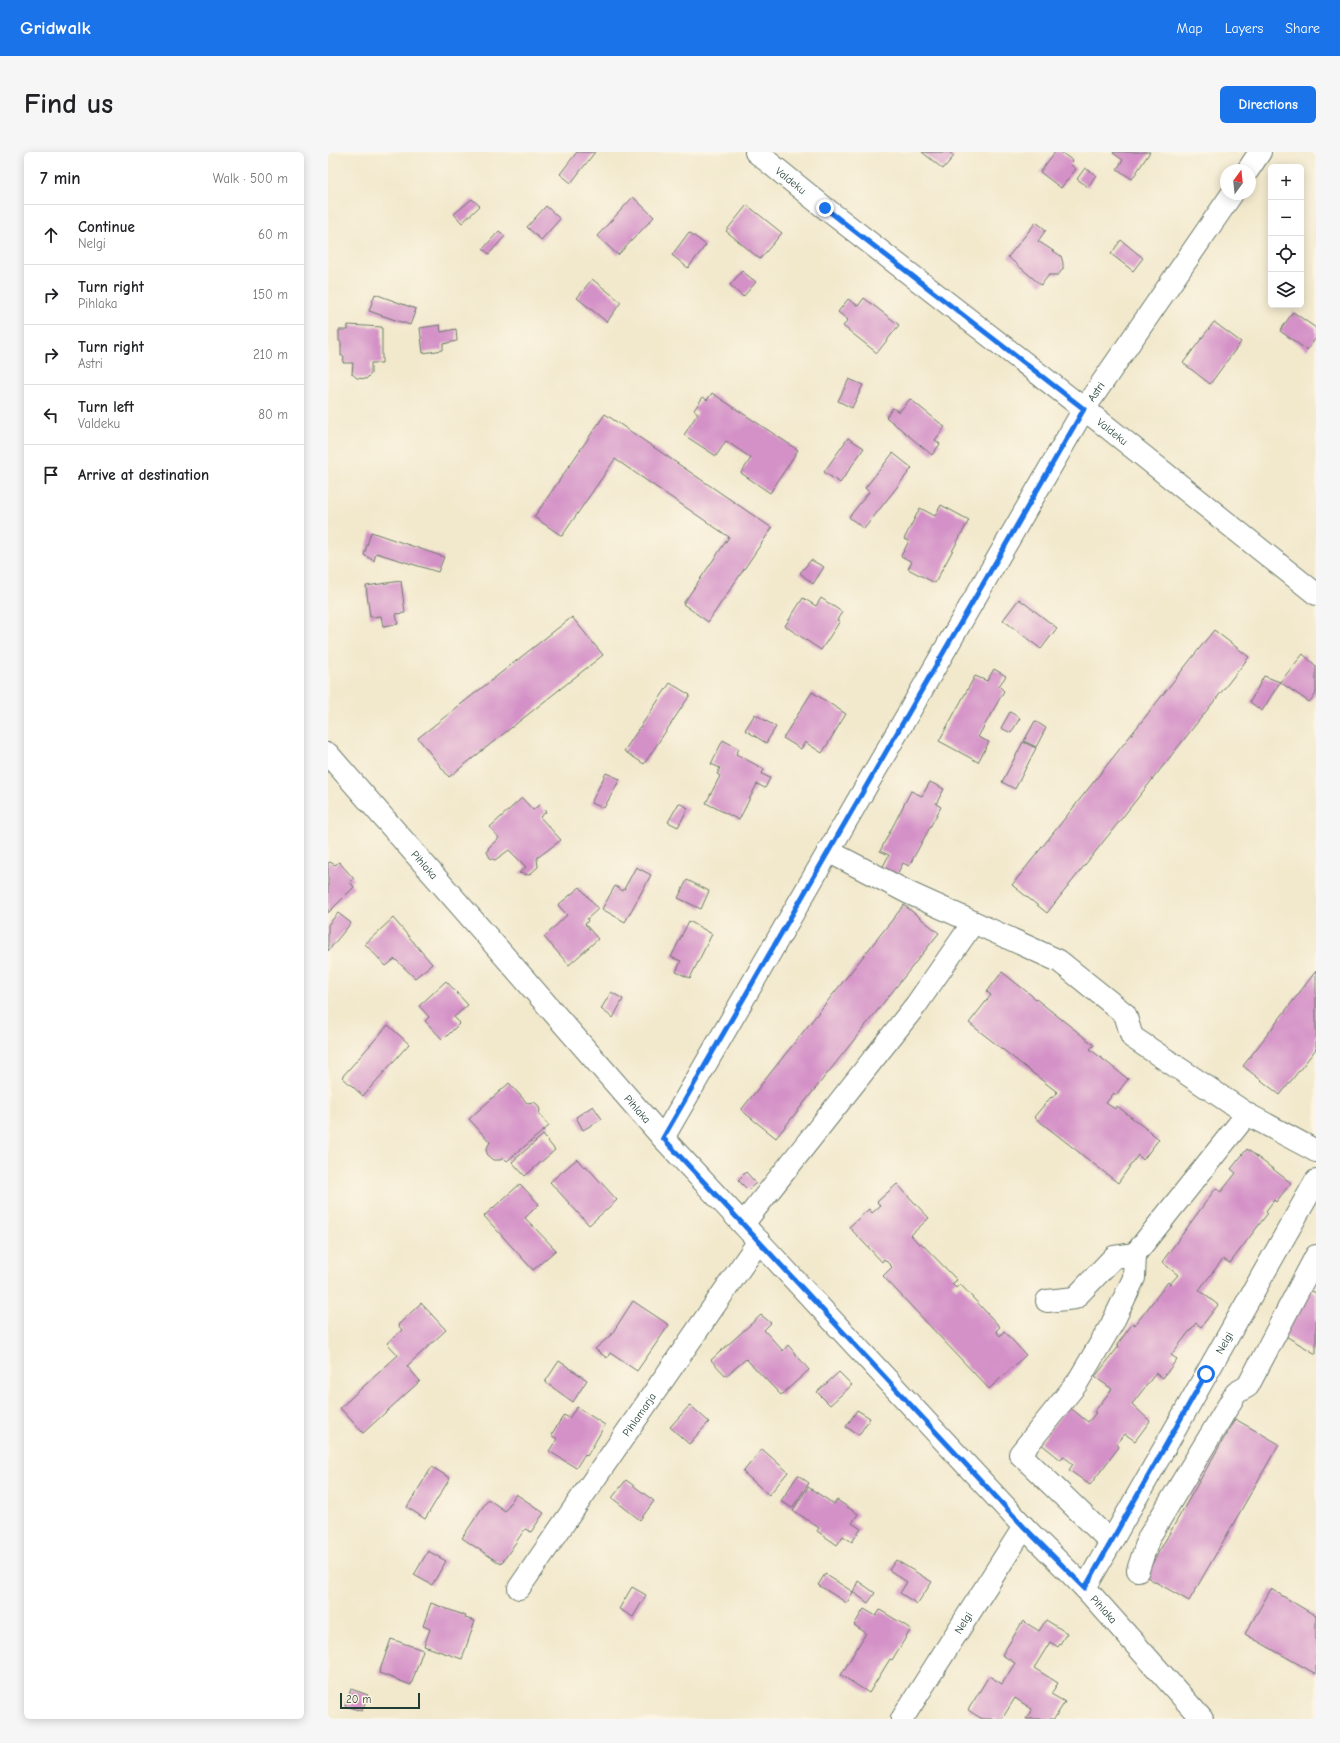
<!DOCTYPE html>
<html lang="en">
<head>
<meta charset="utf-8">
<style>
	:root { --surface:#fff; --page:#f6f6f6; --text:#202124; --muted:#757577; --line:#e0e0e0; --accent:#1a73e8 }
	body { margin:0; font-family:"Comic Neue",sans-serif; background:var(--page); color:var(--text) }
	.controls { position:absolute; right:12px; top:12px; display:grid; overflow:hidden; border-radius:6px; box-shadow:0 2px 10px #0003 }
	.controls button { width:36px; height:36px; display:grid; place-items:center; padding:0; border:0; border-bottom:1px solid var(--line); background:var(--surface); color:var(--text); font:20px sans-serif }
	.compass { position:absolute; left:892px; top:12px; width:36px; height:36px; border-radius:50%; background:var(--surface); box-shadow:0 2px 10px #0003; rotate:15deg }
	.scale { position:absolute; left:12px; bottom:10px; width:80px; box-sizing:border-box; padding-left:4px; border:2px solid #1f3d34; border-top:0; font-size:11px; line-height:14px; white-space:nowrap; color:#1f3d34; -webkit-text-stroke:3px #fcf5e5; paint-order:stroke }
	.stop { position:absolute; width:12px; height:12px; margin:-9px; border:3px solid #1a73e8; border-radius:50%; background:#fff }
	.stop.end { background:#1a73e8; border-color:#fff; box-shadow:0 1px 4px #0008 }
	.list { margin:0; padding:0; list-style:none }
	h2 { display:flex; justify-content:space-between; align-items:center; height:52px; margin:0; padding:0 16px; font-size:17px }
	h2 small { font-size:13px; font-weight:400; color:var(--muted) }
	.list li { display:grid; grid-template-columns:26px 1fr auto; gap:12px; align-items:center; box-sizing:border-box; height:60px; padding:0 16px; border-top:1px solid var(--line) }
	.list b { display:block; font-size:15px; white-space:nowrap }
	.list p { margin:0; font-size:13px; white-space:nowrap; color:var(--muted) }
	.list em { font-size:13px; font-style:normal; color:var(--muted) }
	.icon { flex:none; width:22px; height:22px; fill:none; stroke:currentColor; stroke-width:2; stroke-linecap:round; stroke-linejoin:round }
	.map { position:relative; flex:none; width:988px; height:1567px; overflow:hidden; border-radius:6px }
	header { display:flex; align-items:center; gap:24px; box-sizing:border-box; height:56px; padding:0 20px; background:var(--accent); color:#fff }
	header strong { font-size:19px }
	nav { display:flex; gap:22px; margin-inline-start:auto; font-size:14px }
	.intro { display:flex; align-items:center; justify-content:space-between; box-sizing:border-box; height:96px; padding:0 24px }
	h1 { margin:0; font-size:28px }
	.button { padding:10px 18px; border-radius:6px; background:var(--accent); color:#fff; font-size:14px; font-weight:700 }
	main { display:flex; gap:24px; padding:0 24px }
	aside { flex:1; background:var(--surface); border-radius:6px; box-shadow:0 2px 10px #0003 }
	.map>svg:first-child { display:block }
	.building { fill:#d491c7 }
	.lines { fill:none; stroke-linecap:round; stroke-linejoin:round }
	.minor-casing { stroke:#69796a; stroke-width:24 }
	.minor { stroke:#fff; stroke-width:22 }
	.route { stroke:#1a73e8; stroke-width:5 }
	.labels { text-anchor:middle; dominant-baseline:central; stroke-width:3; stroke-linejoin:round; paint-order:stroke }
	.street-label { font-size:11px; fill:#1f3d34; stroke:#fcf5e5 }
</style>
</head>
<body>
<header>
<strong>Gridwalk</strong>
<nav><a>Map</a><a>Layers</a><a>Share</a></nav>
</header>
<div class="intro"><h1>Find us</h1><a class="button">Directions</a></div>
<main>
<aside>
<h2>7 min<small>Walk · 500 m</small></h2>
<ul class="list">
<li><svg class="icon" aria-label="ahead" viewBox="0 0 24 24"><path d="M12 20V5M6 11l6-6 6 6"/></svg><div><b>Continue</b><p>Nelgi</p></div><em>60 m</em></li>
<li><svg class="icon" aria-label="right" viewBox="0 0 24 24"><path d="M7 20v-9h11M14 6l5 5-5 5"/></svg><div><b>Turn right</b><p>Pihlaka</p></div><em>150 m</em></li>
<li><svg class="icon" aria-label="right" viewBox="0 0 24 24"><path d="M7 20v-9h11M14 6l5 5-5 5"/></svg><div><b>Turn right</b><p>Astri</p></div><em>210 m</em></li>
<li><svg class="icon" aria-label="left" viewBox="0 0 24 24"><path d="M17 20v-9H6M10 6l-5 5 5 5"/></svg><div><b>Turn left</b><p>Valdeku</p></div><em>80 m</em></li>
<li><svg class="icon" aria-label="arrive" viewBox="0 0 24 24"><path d="M6 21V4h12l-3 4 3 4H6"/></svg><div><b>Arrive at destination</b></div></li>
</ul>
</aside>
<div class="map">
<svg width="988" height="1567" viewBox="0 0 988 1567">
	<rect width="100%" height="100%" fill="#fcf5e5"/>
	<filter id="ink" filterUnits="userSpaceOnUse"><feTurbulence type="fractalNoise" baseFrequency=".025" numOctaves="2"/><feDisplacementMap in="SourceGraphic" scale="8" xChannelSelector="R" yChannelSelector="G"/><feConvolveMatrix kernelMatrix="1 2 1 2 8 2 1 2 1" color-interpolation-filters="sRGB"/></filter>
	<filter id="wash" filterUnits="userSpaceOnUse"><feTurbulence type="fractalNoise" baseFrequency=".012" numOctaves="4" result="noise"/><feDisplacementMap in="SourceGraphic" scale="16" xChannelSelector="R" yChannelSelector="G"/><feGaussianBlur stdDeviation="0.9" result="paint"/><feColorMatrix in="noise" values="0 0 0 0 0 0 0 0 0 0 0 0 0 0 0 0 0 1.4 0 .05"/><feComposite in="paint" operator="in"/></filter>
	<g filter="url(#wash)">
		<rect width="100%" height="100%" fill="#f2e9cd"/>
		<g id="blocks">
			<g class="building">
				<path d="M249,0H267L243,31L232,22Z"/>
				<path d="M594,0H621L626,4L615,17Z"/>
				<path d="M727,0H733L745,9L742,12L748,17L733,36L712,20Z"/>
				<path d="M786,0H822L804,27L789,17L795,8L785,1Z"/>
				<path d="M757,16L768,23L760,35L749,27Z"/>
				<path d="M305,45L326,65L290,103L269,84Z"/>
				<path d="M144,47L152,54L134,71L126,62Z"/>
				<path d="M419,53L454,81L432,107L398,79Z"/>
				<path d="M218,54L232,67L213,88L199,75Z"/>
				<path d="M708,70L718,78L710,89L733,104L735,111V117L730,123H721L713,133L680,105Z"/>
				<path d="M171,79L177,84L161,102L155,97Z"/>
				<path d="M361,80L378,93L360,116L344,103Z"/>
				<path d="M793,88L815,106L805,119L783,102Z"/>
				<path d="M414,119L428,130L415,145L402,133Z"/>
				<path d="M264,127L293,150L279,170L249,146Z"/>
				<path d="M47,142L88,157L82,173L41,159Z"/>
				<path d="M536,146L571,173L549,201L515,174L520,168L510,160L520,147L530,154Z"/>
				<path d="M965,160L988,176V186L979,198L952,179Z"/>
				<path d="M886,170L913,190L882,232L855,211Z"/>
				<path d="M20,173L54,175V211H43V222L38,227L29,226L24,222L25,211H15L16,204H13V190L11,189V178H20Z"/>
				<path d="M112,173L113,180L128,177L129,189L115,192V198L95,201L92,176Z"/>
				<path d="M521,227L535,233L524,256L510,249Z"/>
				<path d="M384,241L470,298L442,341L413,321L423,306L398,289L388,304L356,283L370,261L366,258L375,245L379,248Z"/>
				<path d="M582,247L617,275L607,288L612,292L604,303L558,265L565,256L571,260Z"/>
				<path d="M277,262L444,376L380,470L355,452L401,385L287,307L234,384L206,365Z"/>
				<path d="M520,286L536,296L512,331L496,320Z"/>
				<path d="M565,301L584,316L536,377L521,365L541,340L537,336Z"/>
				<path d="M613,353L641,368L607,431L580,417L584,410L573,404L581,389L576,387L592,356L607,364Z"/>
				<path d="M43,380L116,405L110,420L48,401L46,409L36,403Z"/>
				<path d="M483,408L496,415L485,432L472,421Z"/>
				<path d="M73,429L77,461L68,462L70,472L55,474L53,464L42,465L38,434Z"/>
				<path d="M475,446L488,454L493,446L514,460L509,468L512,469L493,498L457,474Z"/>
				<path d="M691,447L729,476L713,497L675,468Z"/>
				<path d="M244,465L275,503L121,625L90,586Z"/>
				<path d="M886,478L921,505L719,761L684,733Z"/>
				<path d="M975,502L988,514V542L981,550L952,530Z"/>
				<path d="M666,517L678,524L671,534L676,539L650,585L661,590L650,610L611,589L647,524L659,529Z"/>
				<path d="M936,524L952,530L934,559L922,550Z"/>
				<path d="M342,531L362,543L316,612L296,599Z"/>
				<path d="M484,540L518,562L494,601L477,590L473,597L455,586Z"/>
				<path d="M682,560L692,566L683,581L673,576Z"/>
				<path d="M427,562L448,575L438,591L417,578Z"/>
				<path d="M707,569L718,576L708,595L696,589Z"/>
				<path d="M395,588L411,597L408,602L436,617L434,622L442,626L437,636L429,632L411,668L378,651L392,624L389,622L392,616L383,612Z"/>
				<path d="M695,590L708,596L687,637L674,630Z"/>
				<path d="M278,621L292,627L276,656L263,651Z"/>
				<path d="M602,630L616,637L608,652L613,655L581,714L575,711L567,726L553,718L561,703L552,699L583,639L594,644Z"/>
				<path d="M194,646L205,658L211,653L218,660L212,665L233,688L209,706L210,715L201,723L191,721L198,715L181,698L167,708L162,706L159,700L161,695L171,686L162,675Z"/>
				<path d="M351,651L360,656L350,675L340,670Z"/>
				<path d="M2,710L7,713L11,710L26,727L22,730L26,735L0,761V711Z"/>
				<path d="M308,715L323,723L297,770L274,757L287,734L295,739Z"/>
				<path d="M359,728L381,739L373,757L350,746Z"/>
				<path d="M252,735L270,757L259,767L260,769L257,772L270,787L241,813L216,785L239,763L230,753Z"/>
				<path d="M576,753L611,781L448,986L413,958Z"/>
				<path d="M10,761L23,771L0,799V773Z"/>
				<path d="M65,766L104,812L87,826L67,807L58,814L37,792Z"/>
				<path d="M361,769L384,782L362,826L348,820L353,809L343,805Z"/>
				<path d="M988,819V897L952,943L915,914Z"/>
				<path d="M674,820L766,893L762,897L800,927L788,943L786,941L778,951L787,957L789,954L831,987L815,1008L810,1003L790,1031L706,965L723,945L724,946L729,940L641,871L663,843L659,840Z"/>
				<path d="M118,829L140,853L126,865L132,871L115,888L97,869L101,865L91,854Z"/>
				<path d="M283,840L295,847L285,866L273,857Z"/>
				<path d="M60,873L81,892L35,944L14,925Z"/>
				<path d="M181,931L199,951L206,950L210,953L212,958L211,962L221,974L179,1009L176,1006L172,1008H165L160,1004L158,998L162,990L141,967Z"/>
				<path d="M265,954L274,967L255,978L248,965Z"/>
				<path d="M215,983L227,998L197,1024L184,1010Z"/>
				<path d="M919,997L963,1031L948,1050L946,1048L938,1059L940,1061L902,1111L895,1107L871,1138L890,1153L873,1175L868,1171L843,1203L849,1207L835,1226L828,1221L804,1252L822,1269L807,1289L797,1282L789,1292L791,1295L762,1333L741,1318L745,1312L735,1304L733,1308L712,1291L740,1254L760,1270L768,1261L766,1260L784,1237L767,1225L791,1194L789,1193L805,1171L807,1173L840,1130L842,1132L850,1123L834,1110L888,1036L893,1040L908,1021L903,1017Z"/>
				<path d="M249,1007L256,1015L258,1014L289,1048L261,1073L222,1030Z"/>
				<path d="M418,1020L428,1031L420,1038L410,1028Z"/>
				<path d="M192,1032L211,1052L197,1066L228,1098L205,1118L156,1064Z"/>
				<path d="M569,1032L601,1066L583,1083L591,1092L593,1091L629,1128L624,1132L628,1136L632,1132L672,1175L668,1179L672,1184L676,1179L698,1203L661,1237L555,1124L564,1115L556,1107L554,1110L521,1075L541,1057L544,1061L552,1054L549,1050Z"/>
				<path d="M982,1138L988,1141V1202L956,1183Z"/>
				<path d="M305,1149L341,1173L309,1219L282,1201L279,1206L267,1197L283,1183Z"/>
				<path d="M93,1151L118,1178L79,1214L92,1229L35,1281L12,1256L70,1203L59,1191L74,1178L70,1173Z"/>
				<path d="M433,1163L443,1171L436,1178L455,1199L460,1193L481,1218L453,1243L418,1207L398,1224L383,1208Z"/>
				<path d="M231,1209L259,1228L245,1250L217,1230Z"/>
				<path d="M511,1220L524,1233L502,1253L489,1240Z"/>
				<path d="M362,1253L381,1270L361,1292L342,1275Z"/>
				<path d="M249,1255L277,1273L259,1304L257,1302L248,1316L221,1299L229,1287L223,1283L236,1263L241,1266Z"/>
				<path d="M529,1258L542,1266L531,1283L518,1275Z"/>
				<path d="M907,1267L951,1292L861,1449L817,1424Z"/>
				<path d="M434,1297L460,1320L441,1343L415,1320Z"/>
				<path d="M104,1315L122,1326L97,1367L79,1355Z"/>
				<path d="M470,1323L481,1331L464,1356L453,1349Z"/>
				<path d="M298,1328L326,1349L312,1368L284,1346Z"/>
				<path d="M480,1335L506,1352L509,1348L530,1362L524,1371L533,1377L524,1390L515,1384L509,1393L489,1379L491,1376L465,1358Z"/>
				<path d="M188,1342L216,1361L203,1380L197,1377L173,1412L134,1386L160,1347L177,1359Z"/>
				<path d="M100,1399L118,1409L104,1433L86,1423Z"/>
				<path d="M568,1408L604,1430L589,1452L572,1441L579,1430L561,1418Z"/>
				<path d="M497,1422L525,1440L519,1451L490,1433Z"/>
				<path d="M530,1429L547,1441L540,1451L525,1440Z"/>
				<path d="M304,1435L318,1443L305,1465L291,1457Z"/>
				<path d="M943,1437L988,1464V1522L917,1482Z"/>
				<path d="M103,1451L138,1464L137,1466L147,1469L134,1507L96,1494L102,1477L95,1474Z"/>
				<path d="M536,1457L548,1464L552,1458L583,1477L564,1508L562,1507L541,1541L513,1523L538,1481L526,1473Z"/>
				<path d="M718,1468L739,1481L730,1495L722,1490L706,1516L730,1531L723,1542L737,1550L726,1567H698L704,1557L687,1546L674,1567H654L640,1558L661,1524L674,1532L687,1511L674,1503L695,1469L711,1479Z"/>
				<path d="M63,1487L95,1498L83,1533L51,1521Z"/>
				<path d="M23,1537L40,1543L34,1559L17,1554Z"/>
			</g>
		</g>
	</g>
	<g filter="url(#ink)">
		<use href="#blocks" fill-opacity="0" stroke="#69796a" stroke-width="1"/>
		<g class="lines">
			<g class="minor-casing">
				<g id="minor">
					<path id="s1" d="M428,0L497,56L779,275L988,442"/>
					<path d="M920,18L932,0"/>
					<path id="s2" d="M0,602L335,986L696,1375L757,1436L874,1567"/>
					<path d="M500,699L581,741L731,809L797,862L804,885L919,962L988,999"/>
					<path id="s3" d="M335,986L756,257L904,42"/>
					<path d="M415,1072L588,853L645,771"/>
					<path d="M719,1149L747,1146L786,1105L807,1102"/>
					<path d="M783,1390L692,1302L749,1231L784,1172L806,1126L807,1102L919,962"/>
					<path d="M810,1418L821,1385L908,1241L920,1234L988,1104"/>
					<path id="s4" d="M191,1436L431,1089"/>
					<path id="s5" d="M757,1436L988,1029"/>
					<path id="s6" d="M574,1567L696,1375"/>
				</g>
			</g>
			<use href="#minor" class="minor"/>
		</g>
	</g>
	<g class="lines" filter="url(#ink)">
		<path class="route" d="M497,56L756,257L335,986L696,1375L757,1436L878,1222"/>
	</g>
	<g class="labels">
		<g class="street-label">
			<text stroke="none"><textPath href="#s1" startOffset="45">Valdeku</textPath></text>
			<text stroke="none"><textPath href="#s3" startOffset="863">Astri</textPath></text>
			<text stroke="none"><textPath href="#s1" startOffset="453">Valdeku</textPath></text>
			<text stroke="none"><textPath href="#s2" startOffset="147">Pihlaka</textPath></text>
			<text stroke="none"><textPath href="#s2" startOffset="471">Pihlaka</textPath></text>
			<text stroke="none"><textPath href="#s5" startOffset="282">Nelgi</textPath></text>
			<text stroke="none"><textPath href="#s4" startOffset="211">Pihlamarja</textPath></text>
			<text stroke="none"><textPath href="#s2" startOffset="1155">Pihlaka</textPath></text>
			<text stroke="none"><textPath href="#s6" startOffset="114">Nelgi</textPath></text>
		</g>
	</g>
</svg>
<div class="controls">
<button>+</button>
<button>−</button>
<button><svg class="icon" aria-label="locate" viewBox="0 0 24 24"><circle cx="12" cy="12" r="6"/><path d="M12 2v4M12 18v4M2 12h4M18 12h4"/></svg></button>
<button><svg class="icon" aria-label="layers" viewBox="0 0 24 24"><path d="M12 4l9 5-9 5-9-5zM3 14l9 5 9-5"/></svg></button>
</div>
<svg class="compass" viewBox="-18 -18 36 36"><path d="M0-13l5 13h-10z" fill="#e53935"/><path d="M0 13l5-13h-10z" fill="#757577"/></svg>
<div class="scale">20 m</div>
<div class="stop" style="left:878px;top:1222px"></div>
<div class="stop end" style="left:497px;top:56px"></div>
</div>
</main>
</body>
</html>
